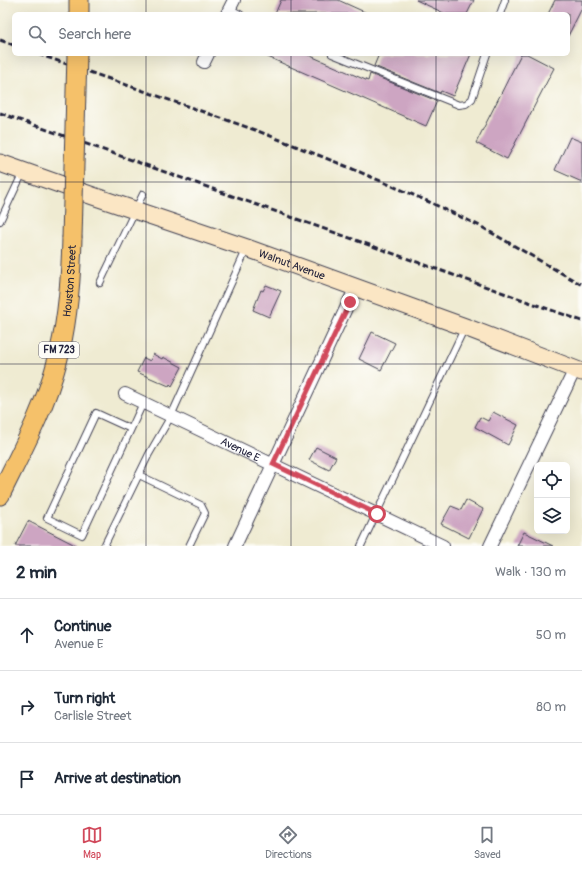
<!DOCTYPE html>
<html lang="en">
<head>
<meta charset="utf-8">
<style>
	:root { --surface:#fff; --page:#f2f2f3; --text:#1f2937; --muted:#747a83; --line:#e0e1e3; --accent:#d1495b }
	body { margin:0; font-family:Pangolin,sans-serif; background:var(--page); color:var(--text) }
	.controls { position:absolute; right:12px; bottom:12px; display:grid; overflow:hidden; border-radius:6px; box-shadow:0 4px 16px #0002 }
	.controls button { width:36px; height:36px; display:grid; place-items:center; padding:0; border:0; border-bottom:1px solid var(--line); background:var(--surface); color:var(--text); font:20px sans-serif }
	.stop { position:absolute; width:12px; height:12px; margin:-9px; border:3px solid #d1495b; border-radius:50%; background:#fff }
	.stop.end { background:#d1495b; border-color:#fff; box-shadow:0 1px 4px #0008 }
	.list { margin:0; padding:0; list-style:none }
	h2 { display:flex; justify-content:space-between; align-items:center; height:52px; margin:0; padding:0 16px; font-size:17px }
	h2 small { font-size:13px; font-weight:400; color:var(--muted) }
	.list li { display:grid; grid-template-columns:26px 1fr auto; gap:12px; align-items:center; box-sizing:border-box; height:72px; padding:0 16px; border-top:1px solid var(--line) }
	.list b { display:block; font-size:15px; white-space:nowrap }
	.list p { margin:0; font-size:13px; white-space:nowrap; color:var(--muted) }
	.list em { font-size:13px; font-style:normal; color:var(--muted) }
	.icon { flex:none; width:22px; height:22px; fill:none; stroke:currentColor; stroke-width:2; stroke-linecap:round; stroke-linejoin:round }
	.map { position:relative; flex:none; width:582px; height:546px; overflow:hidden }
	.search { position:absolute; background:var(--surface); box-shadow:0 4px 16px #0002; left:12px; right:12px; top:12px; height:44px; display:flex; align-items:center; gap:10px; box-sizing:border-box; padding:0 14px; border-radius:6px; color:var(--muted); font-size:15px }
	.sheet { height:268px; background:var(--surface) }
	nav { display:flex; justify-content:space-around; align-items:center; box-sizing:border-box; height:56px; border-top:1px solid var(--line); background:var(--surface); font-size:11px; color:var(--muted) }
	nav a { display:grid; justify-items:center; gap:2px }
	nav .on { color:var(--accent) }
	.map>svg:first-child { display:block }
	.building { fill:#cda5c2 }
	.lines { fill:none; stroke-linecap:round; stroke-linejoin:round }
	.lane-casing { stroke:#414052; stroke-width:8 }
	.street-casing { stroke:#414052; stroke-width:14 }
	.secondary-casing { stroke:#414052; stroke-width:19 }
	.primary-casing { stroke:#414052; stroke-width:21 }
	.lane { stroke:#fff; stroke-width:6 }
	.street { stroke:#fff; stroke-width:12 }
	.secondary { stroke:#fbe6c4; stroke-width:17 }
	.primary { stroke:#f5c16b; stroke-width:19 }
	.rail { stroke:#22223b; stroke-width:3; stroke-dasharray:6 3; stroke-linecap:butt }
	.primary-bridge-casing { stroke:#414052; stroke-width:21; stroke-linecap:butt }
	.primary-bridge { stroke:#f5c16b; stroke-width:19 }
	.route { stroke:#d1495b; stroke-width:5 }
	.grid { fill:none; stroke:#22223b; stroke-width:1; stroke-opacity:0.55 }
	.labels { text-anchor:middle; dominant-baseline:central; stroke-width:3; stroke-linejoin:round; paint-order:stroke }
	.shield { fill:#fdfcf7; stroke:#646373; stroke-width:1 }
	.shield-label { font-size:10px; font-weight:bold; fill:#22223b }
	.street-label { font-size:11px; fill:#22223b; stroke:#fdfcf7 }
</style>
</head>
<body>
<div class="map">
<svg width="582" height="546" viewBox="0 0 582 546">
	<rect width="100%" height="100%" fill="#fdfcf7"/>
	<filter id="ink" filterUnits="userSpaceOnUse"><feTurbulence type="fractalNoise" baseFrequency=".025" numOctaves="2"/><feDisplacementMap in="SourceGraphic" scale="8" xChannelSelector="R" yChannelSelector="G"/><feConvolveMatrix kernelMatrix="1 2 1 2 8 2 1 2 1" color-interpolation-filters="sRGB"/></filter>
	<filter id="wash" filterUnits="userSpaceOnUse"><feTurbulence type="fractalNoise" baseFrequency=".012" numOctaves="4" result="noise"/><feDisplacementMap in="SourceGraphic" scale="16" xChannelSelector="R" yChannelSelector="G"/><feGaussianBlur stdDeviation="0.9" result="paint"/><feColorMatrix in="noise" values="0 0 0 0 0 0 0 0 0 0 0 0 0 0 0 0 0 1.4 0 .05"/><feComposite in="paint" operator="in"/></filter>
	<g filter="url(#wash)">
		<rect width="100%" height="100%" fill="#efebd2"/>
		<g id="blocks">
			<g class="building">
				<path d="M281,0H338L369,14H275Z"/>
				<path d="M416,0H474L467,14H446Z"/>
				<path d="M555,0H582V8L568,36V14H548Z"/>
				<path d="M261,54H306L368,81L370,74L437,101L426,126Z"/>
				<path d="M379,54H471L453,96L441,91L440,93L374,66Z"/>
				<path d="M521,54H527L554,68L507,159L476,143Z"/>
				<path d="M570,137L582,142V182L555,170Z"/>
				<path d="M266,285L281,291L269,317L253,310L261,290L263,291Z"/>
				<path d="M372,332L395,343L381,370L359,359Z"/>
				<path d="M153,354L162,359L163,357L182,367L172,386L170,384L169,386L137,372L144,358L150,361Z"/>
				<path d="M493,412L518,425L508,445L475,427L480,417L488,421Z"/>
				<path d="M316,447L336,457L329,470L309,460Z"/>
				<path d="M466,500L483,509L469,538L441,524L451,506L461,510Z"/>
				<path d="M28,521L77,546H15Z"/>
				<path d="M524,532L553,546H517Z"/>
			</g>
		</g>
	</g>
	<g filter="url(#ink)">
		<use href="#blocks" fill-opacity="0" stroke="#414052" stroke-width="1"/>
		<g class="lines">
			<g class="lane-casing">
				<g id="lane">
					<path d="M230,9L240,14"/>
					<path d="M500,14L505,0"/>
					<path d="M332,54L459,105L466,104L472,99L487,54"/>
					<path d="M0,221L23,172"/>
					<path d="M100,283L143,194"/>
					<path d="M131,429L96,413L47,518L82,535L143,403"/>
					<path d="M139,475L201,505L205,513L189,546"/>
					<path d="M104,546L149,454L171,416L247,248"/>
					<path d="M361,546L464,329"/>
				</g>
			</g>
			<g class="street-casing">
				<g id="street">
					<path d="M227,14L234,0"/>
					<path d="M204,62L208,54"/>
					<path id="s1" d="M125,394L443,546"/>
					<path d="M235,546L356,287"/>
					<path d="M490,546L575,369"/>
				</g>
			</g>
			<g class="secondary-casing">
				<g id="secondary">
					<path id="s2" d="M0,163L93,196L247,248L465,327L582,372"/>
				</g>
			</g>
			<g class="primary-casing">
				<g id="primary">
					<path d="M79,14V0"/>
					<path id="s3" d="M0,495C21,452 45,408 57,362C68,322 71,279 72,238"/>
				</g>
			</g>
			<use href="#lane" class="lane"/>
			<use href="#street" class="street"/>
			<use href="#secondary" class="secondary"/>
			<use href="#primary" class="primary"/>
			<g class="rail">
				<path d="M0,40L14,45"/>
				<path d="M38,54L258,131L348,167L425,200L480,226L582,285"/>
				<path d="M0,113L582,321"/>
			</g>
			<g class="primary-bridge-casing">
				<path id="primary-bridge" d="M72,238L77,54"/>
			</g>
			<use href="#primary-bridge" class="primary-bridge"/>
		</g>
	</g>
	<g class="lines" filter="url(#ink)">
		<path class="route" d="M350,302L273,464L377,514"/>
	</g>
	<path class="grid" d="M146,0V14M291,0V14M436,0V14M146,54V546M291,54V546M436,54V546M0,182H582M0,364H582"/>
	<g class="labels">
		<rect class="shield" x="39" y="342" width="40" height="16" rx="3"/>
		<g class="shield-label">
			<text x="59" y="350">FM 723</text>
		</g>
		<g class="street-label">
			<text stroke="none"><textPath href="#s2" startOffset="309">Walnut Avenue</textPath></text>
			<text stroke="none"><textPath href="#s3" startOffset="227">Houston Street</textPath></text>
			<text stroke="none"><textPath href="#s1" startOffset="128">Avenue E</textPath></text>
		</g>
	</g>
</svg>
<div class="controls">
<button><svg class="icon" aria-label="locate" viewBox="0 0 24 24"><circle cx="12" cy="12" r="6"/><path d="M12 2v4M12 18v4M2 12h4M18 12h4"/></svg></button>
<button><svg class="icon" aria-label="layers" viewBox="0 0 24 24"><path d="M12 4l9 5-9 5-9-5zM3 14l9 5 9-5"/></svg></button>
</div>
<div class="stop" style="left:377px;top:514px"></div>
<div class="stop end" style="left:350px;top:302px"></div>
<div class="search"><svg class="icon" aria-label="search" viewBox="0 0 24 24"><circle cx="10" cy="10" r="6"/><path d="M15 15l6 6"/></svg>Search here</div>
</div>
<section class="sheet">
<h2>2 min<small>Walk · 130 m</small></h2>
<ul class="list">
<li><svg class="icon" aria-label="ahead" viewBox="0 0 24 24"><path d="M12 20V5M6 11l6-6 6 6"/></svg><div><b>Continue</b><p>Avenue E</p></div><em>50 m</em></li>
<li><svg class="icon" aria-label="right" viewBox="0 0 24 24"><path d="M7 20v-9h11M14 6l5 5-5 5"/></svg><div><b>Turn right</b><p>Carlisle Street</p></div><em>80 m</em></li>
<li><svg class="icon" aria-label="arrive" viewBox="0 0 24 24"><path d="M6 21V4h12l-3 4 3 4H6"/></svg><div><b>Arrive at destination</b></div></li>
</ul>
</section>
<nav>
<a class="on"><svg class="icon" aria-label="map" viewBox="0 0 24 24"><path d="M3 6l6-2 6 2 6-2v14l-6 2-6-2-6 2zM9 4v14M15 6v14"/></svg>Map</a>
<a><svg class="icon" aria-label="directions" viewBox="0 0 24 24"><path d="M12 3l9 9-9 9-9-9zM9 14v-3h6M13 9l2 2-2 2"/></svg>Directions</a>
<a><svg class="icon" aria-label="saved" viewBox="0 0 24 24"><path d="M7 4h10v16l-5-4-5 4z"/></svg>Saved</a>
</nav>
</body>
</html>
